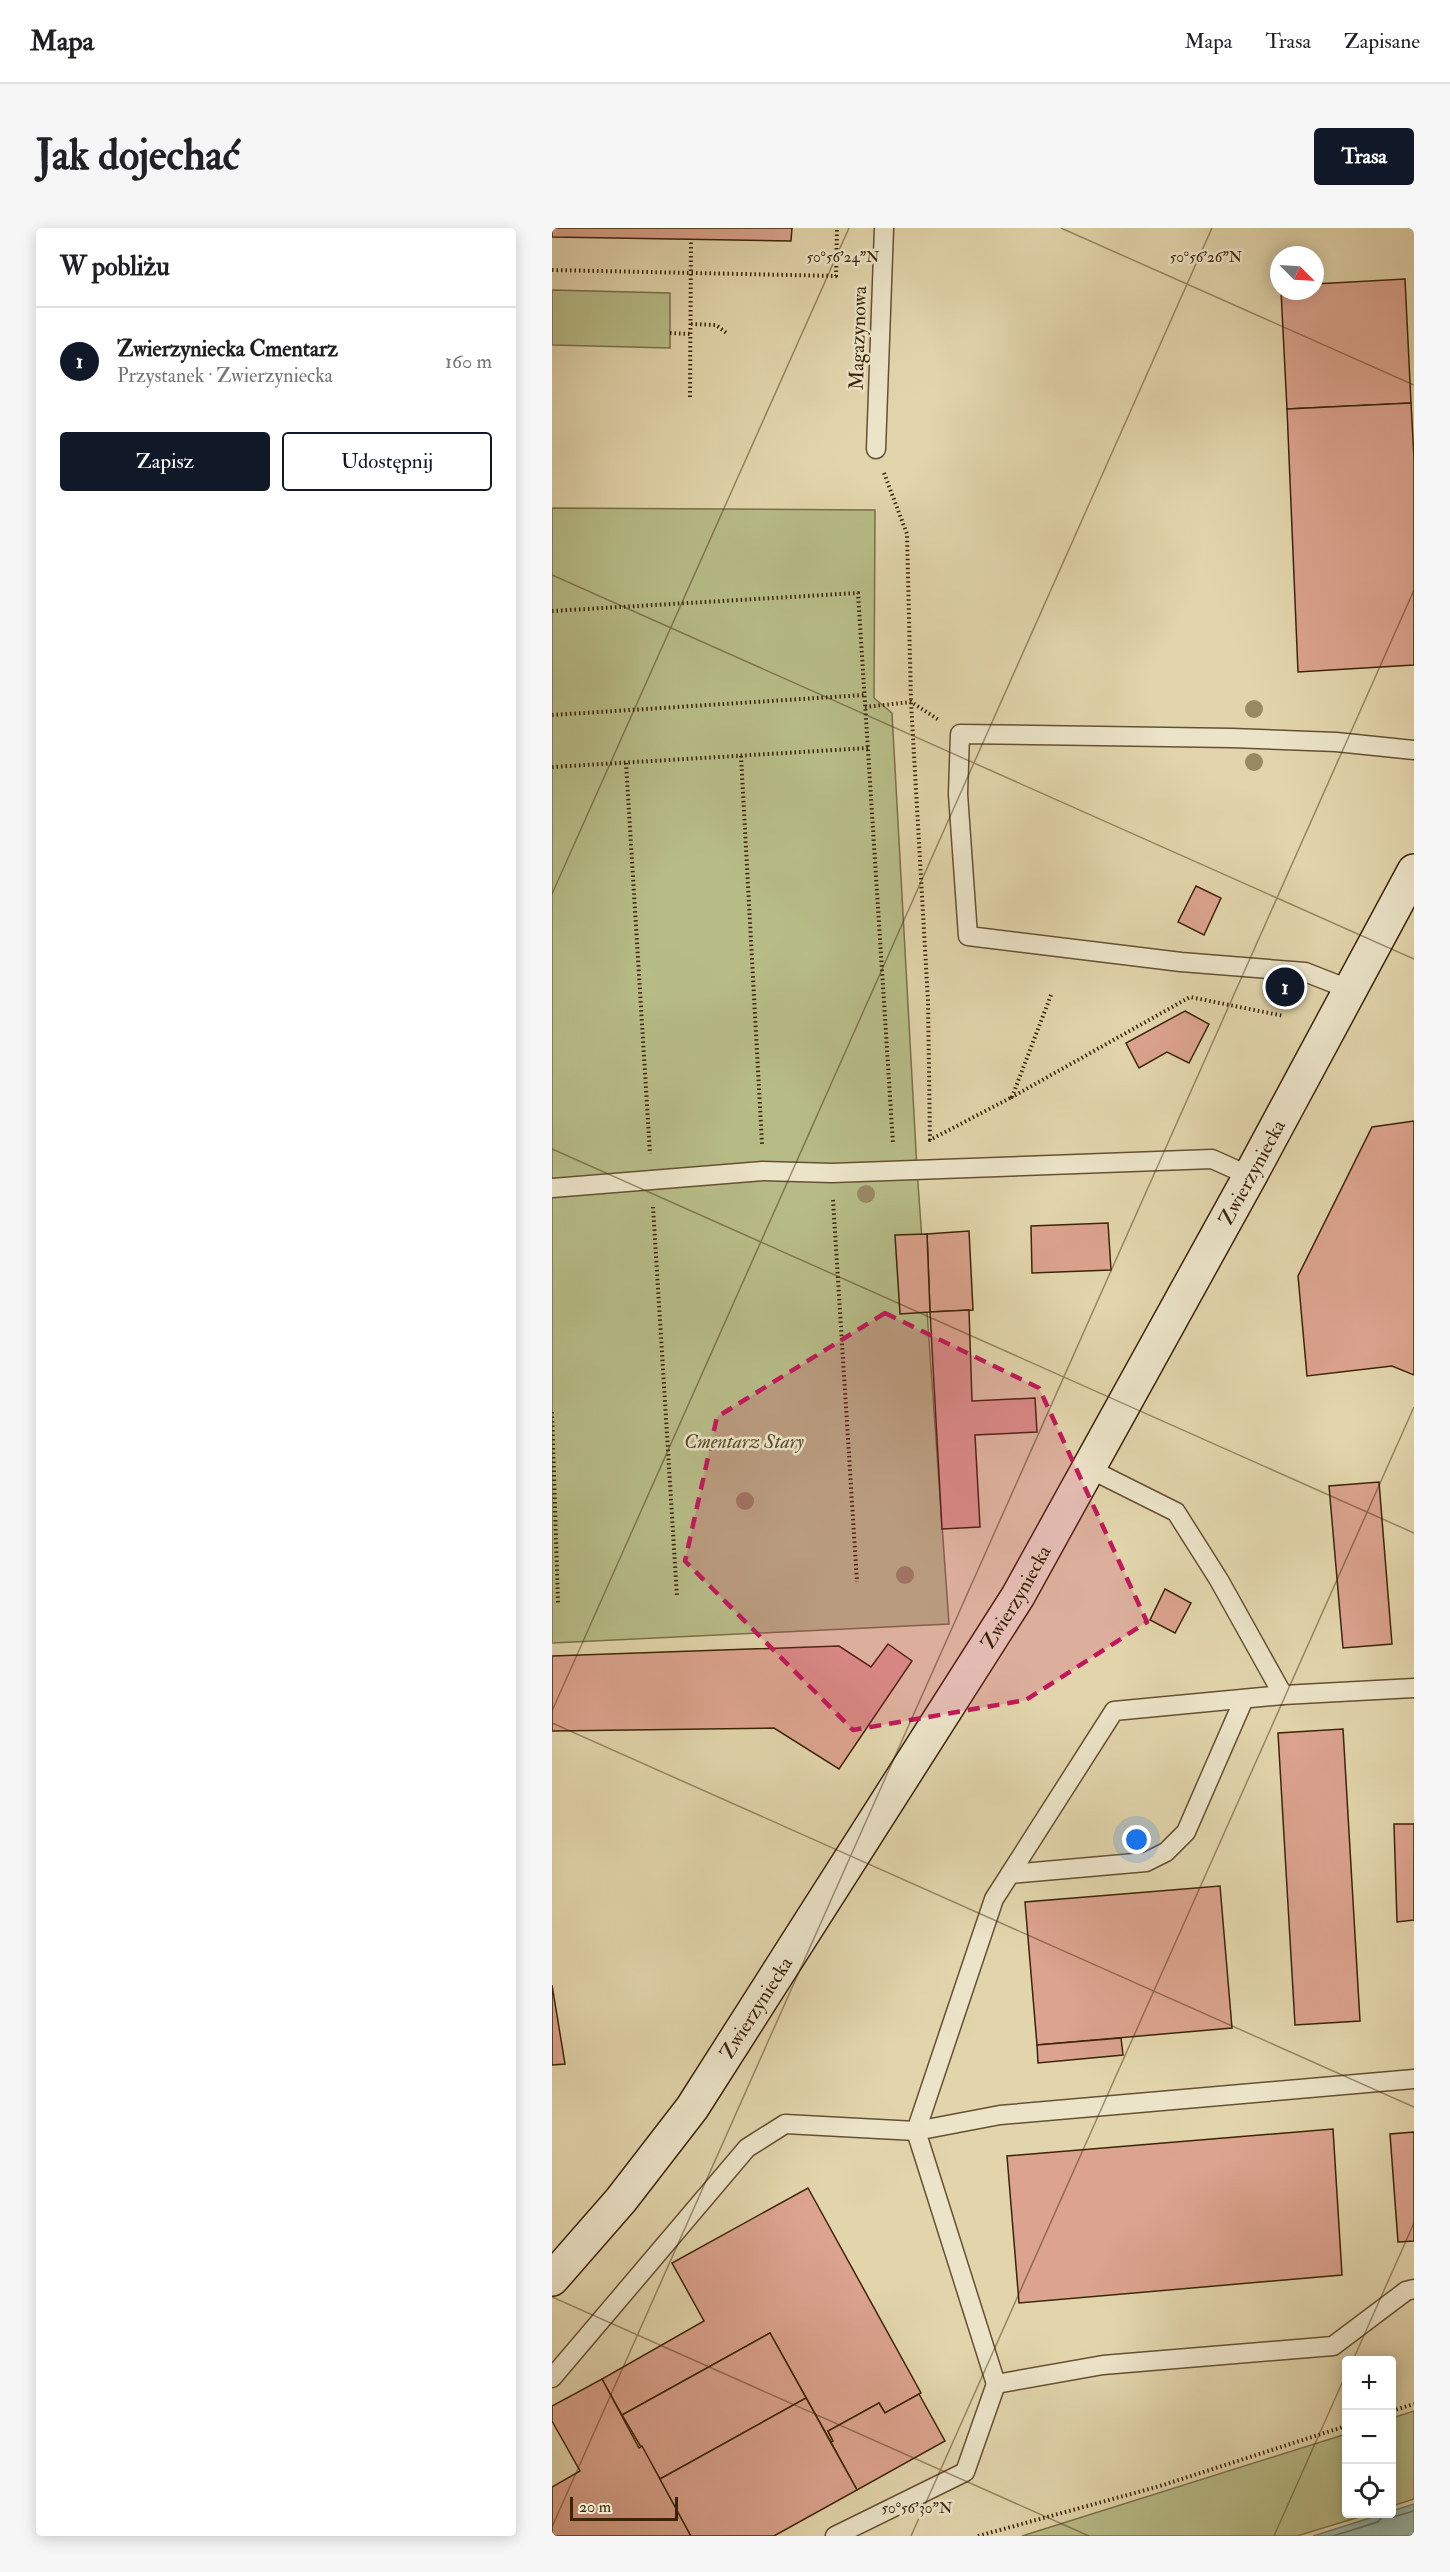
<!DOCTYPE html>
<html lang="pl">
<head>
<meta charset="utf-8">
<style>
	:root { --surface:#fff; --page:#f6f6f6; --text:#202124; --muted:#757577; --line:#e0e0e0; --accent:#111827 }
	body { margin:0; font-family:"IM FELL Double Pica",serif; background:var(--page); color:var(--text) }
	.controls { position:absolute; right:18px; bottom:18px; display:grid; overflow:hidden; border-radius:6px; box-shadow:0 3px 15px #0003 }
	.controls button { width:54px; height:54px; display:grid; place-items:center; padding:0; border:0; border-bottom:2px solid var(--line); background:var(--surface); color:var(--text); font:30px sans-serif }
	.compass { position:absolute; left:718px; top:18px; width:54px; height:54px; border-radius:50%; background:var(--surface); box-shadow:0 3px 15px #0003; rotate:114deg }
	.scale { position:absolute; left:18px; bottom:15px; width:108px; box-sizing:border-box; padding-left:6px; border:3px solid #3c2408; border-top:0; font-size:16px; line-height:21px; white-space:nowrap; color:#3c2408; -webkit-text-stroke:4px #ece4c9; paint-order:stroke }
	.you { position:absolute; left:585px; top:1612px; width:21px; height:21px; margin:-15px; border:4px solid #fff; border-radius:50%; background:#1a73e8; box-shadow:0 0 0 9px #1a73e833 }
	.badge { display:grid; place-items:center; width:39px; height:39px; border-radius:50%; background:var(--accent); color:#fff; font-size:20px; font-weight:700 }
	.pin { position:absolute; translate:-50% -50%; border:3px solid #fff; box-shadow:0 2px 6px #0006 }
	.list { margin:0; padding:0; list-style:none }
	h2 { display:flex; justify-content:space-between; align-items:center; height:78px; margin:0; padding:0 24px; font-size:26px }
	h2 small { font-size:20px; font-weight:400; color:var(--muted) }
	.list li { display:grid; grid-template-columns:39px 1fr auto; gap:18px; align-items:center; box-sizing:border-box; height:108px; padding:0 24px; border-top:2px solid var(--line) }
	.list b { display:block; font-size:22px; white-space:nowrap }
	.list p { margin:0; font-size:20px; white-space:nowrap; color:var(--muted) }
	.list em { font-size:20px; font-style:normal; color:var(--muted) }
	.actions { display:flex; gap:12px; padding:18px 24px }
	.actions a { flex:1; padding:14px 0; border:2px solid var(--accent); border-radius:6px; text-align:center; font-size:21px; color:var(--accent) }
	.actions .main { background:var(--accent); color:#fff }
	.icon { flex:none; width:33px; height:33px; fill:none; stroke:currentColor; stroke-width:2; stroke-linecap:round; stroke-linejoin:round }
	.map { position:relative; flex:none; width:862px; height:2308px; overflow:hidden; border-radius:6px }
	header { display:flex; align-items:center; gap:36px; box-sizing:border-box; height:84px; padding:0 30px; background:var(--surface); border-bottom:2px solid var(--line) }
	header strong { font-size:28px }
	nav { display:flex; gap:33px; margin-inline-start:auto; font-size:21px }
	.intro { display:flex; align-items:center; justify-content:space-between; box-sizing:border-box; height:144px; padding:0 36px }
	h1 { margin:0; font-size:42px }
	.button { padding:15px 27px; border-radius:6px; background:var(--accent); color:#fff; font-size:21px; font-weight:700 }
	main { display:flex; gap:36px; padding:0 36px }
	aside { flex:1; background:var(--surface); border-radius:6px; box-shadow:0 3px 15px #0003 }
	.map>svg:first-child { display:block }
	.green { fill:#b7bc87; stroke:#7a7048; stroke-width:1.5 }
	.water { fill:#95b9ab; stroke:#717d6a; stroke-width:1.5 }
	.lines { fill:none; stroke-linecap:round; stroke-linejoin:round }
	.shore { stroke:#686e5a; stroke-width:1.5 }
	.building { fill:#dca38e; stroke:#3c2408; stroke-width:1.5 }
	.lane-casing { stroke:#665031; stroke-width:21 }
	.secondary-casing { stroke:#3c2408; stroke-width:36 }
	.path { stroke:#3c2408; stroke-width:4; stroke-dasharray:1.5 3; stroke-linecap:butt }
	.lane { stroke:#ece4c9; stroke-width:18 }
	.secondary { stroke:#ece4c9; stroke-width:33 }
	.tree { fill:#988963 }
	.marked { fill:#c2185b; fill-opacity:0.2; stroke:#c2185b; stroke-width:4.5; stroke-dasharray:12 8; stroke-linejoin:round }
	.ticks { fill:none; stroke:#3c2408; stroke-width:1.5; stroke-opacity:0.45 }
	.labels { text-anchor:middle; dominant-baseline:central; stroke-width:5; stroke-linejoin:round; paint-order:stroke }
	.street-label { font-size:20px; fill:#3c2408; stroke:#ece4c9 }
	.park-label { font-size:20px; font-style:italic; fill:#5b4a28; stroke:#ece4c9 }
	.ticks-label { font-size:15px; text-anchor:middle; fill:#3c2408; stroke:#ece4c9; stroke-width:5; stroke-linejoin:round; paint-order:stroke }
</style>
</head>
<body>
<header>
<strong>Mapa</strong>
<nav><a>Mapa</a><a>Trasa</a><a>Zapisane</a></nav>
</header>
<div class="intro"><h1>Jak dojechać</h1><a class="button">Trasa</a></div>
<main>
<aside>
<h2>W pobliżu<small></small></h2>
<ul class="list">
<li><span class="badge">1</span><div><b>Zwierzyniecka Cmentarz</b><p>Przystanek · Zwierzyniecka</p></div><em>160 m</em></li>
</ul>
<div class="actions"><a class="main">Zapisz</a><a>Udostępnij</a></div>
</aside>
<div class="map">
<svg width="862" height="2308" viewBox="0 0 862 2308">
	<rect width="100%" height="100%" fill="#e2d5ac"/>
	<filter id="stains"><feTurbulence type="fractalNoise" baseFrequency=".00333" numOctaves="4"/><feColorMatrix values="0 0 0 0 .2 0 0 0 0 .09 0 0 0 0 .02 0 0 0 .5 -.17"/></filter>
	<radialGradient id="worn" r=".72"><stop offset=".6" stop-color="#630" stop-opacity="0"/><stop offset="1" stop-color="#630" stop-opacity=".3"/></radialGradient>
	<g class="green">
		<path d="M0,62L118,65V120L0,117Z"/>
		<path d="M0,280L323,282L322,470L340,485L365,941L397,1396L0,1415Z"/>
		<path d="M862,2183V2271L840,2278V2190Z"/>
		<path d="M794,2206V2286H817L745,2308H470Z"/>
	</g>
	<path class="water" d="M862,2276V2308H761Z"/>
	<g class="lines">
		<path class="shore" d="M781,2308L826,2294L832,2286L841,2289L862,2283"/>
	</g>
	<g class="building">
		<path d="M0,0H240L239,13L0,9Z"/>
		<path d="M853,51L859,175L735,181L729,63H763V56Z"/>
		<path d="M859,175L862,230V437L746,444L735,181Z"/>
		<path d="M644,658L669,670L652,707L626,694Z"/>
		<path d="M633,783L657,796L637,835L615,824L587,840L574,815Z"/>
		<path d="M862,893V1147L840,1138L755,1148L746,1048L820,899Z"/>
		<path d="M556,995L559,1042L480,1045L479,998Z"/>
		<path d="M417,1003L421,1082L378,1084L375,1006Z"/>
		<path d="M375,1006L378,1084L348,1086L343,1007Z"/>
		<path d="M417,1082L420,1173L483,1170L485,1204L423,1207L428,1299L390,1301L378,1084Z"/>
		<path d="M827,1254L840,1416L791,1420L777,1258Z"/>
		<path d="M613,1361L639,1375L623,1405L598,1392Z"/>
		<path d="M336,1416L360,1433L287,1541L222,1500L0,1503V1428L287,1418L319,1439Z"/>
		<path d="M791,1501L808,1793L743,1797L726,1505Z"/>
		<path d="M842,1596H862V1692L845,1694Z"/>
		<path d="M668,1658L680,1800L485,1817L473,1674Z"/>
		<path d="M0,1757L13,1836L0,1837Z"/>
		<path d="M569,1810L571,1827L486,1835L485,1817Z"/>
		<path d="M781,1901L790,2047L467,2075L455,1928Z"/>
		<path d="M862,1904V2013L846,2014L838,1906Z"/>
		<path d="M256,1960L369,2165L333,2185L327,2175L276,2203L281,2213L279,2214L218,2105L70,2187L50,2151L152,2093L120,2035Z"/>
		<path d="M218,2105L254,2170L108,2251L70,2187Z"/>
		<path d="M50,2151L87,2220L90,2218L139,2308H0V2259L28,2243L0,2193V2178Z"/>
		<path d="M367,2166L393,2213L305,2262L279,2214L281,2213L276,2203L327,2175L333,2185Z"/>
		<path d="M254,2170L305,2262L222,2308H139L108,2251Z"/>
	</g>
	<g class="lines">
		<g class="lane-casing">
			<g id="lane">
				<path d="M324,221L332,0"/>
				<path d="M799,762L753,744L629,734L416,708L406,566L408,506L680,510L784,514L862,522"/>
				<path d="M0,960L211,943L280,945L660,931L698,948"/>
				<path d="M536,1240L624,1284L667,1352L731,1467L862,1460"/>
				<path d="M458,1646L594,1634L614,1624L634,1604L692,1471"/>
				<path d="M862,1851L448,1887L364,1903L444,2156L551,2137L781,2118L854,2063L862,2061"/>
				<path d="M0,2150L195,1920L233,1896L364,1903L442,1671L562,1483L731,1467"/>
				<path d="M283,2308L413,2244L444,2156"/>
			</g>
		</g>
		<g class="secondary-casing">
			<g id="secondary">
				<path id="s1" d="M0,2051L69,1972L140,1880L466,1368L698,948L862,643"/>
			</g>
		</g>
		<g class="path">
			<path d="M0,42L284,48L285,0"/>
			<path d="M139,96L164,97L176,106"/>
			<path d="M118,105L139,106"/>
			<path d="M138,169L139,11"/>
			<path d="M332,245L355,306L359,474L376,773L378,912L460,869"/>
			<path d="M0,383L306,365L341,916"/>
			<path d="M313,479L359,474L387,492"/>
			<path d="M0,487L312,467"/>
			<path d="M189,528L210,916"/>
			<path d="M74,535L98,926"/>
			<path d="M0,539L316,520"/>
			<path d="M499,767L460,869L638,769L732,788"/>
			<path d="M281,972L305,1354"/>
			<path d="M101,979L125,1369"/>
			<path d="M0,1184L6,1375"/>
			<path d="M840,2183L862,2176"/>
			<path d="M426,2308L608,2258L794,2198"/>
		</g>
		<use href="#lane" class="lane"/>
		<use href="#secondary" class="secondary"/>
	</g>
	<g class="tree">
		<circle cx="702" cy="481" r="9"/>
		<circle cx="702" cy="534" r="9"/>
		<circle cx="314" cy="966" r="9"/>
		<circle cx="193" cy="1273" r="9"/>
		<circle cx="353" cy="1347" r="9"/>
	</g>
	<path class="marked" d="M333,1085L487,1160L595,1394L474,1472L301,1502L133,1333L165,1189Z"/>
	<path class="ticks" d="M509,0L862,157M0,347L862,731M0,666L297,0M0,921L862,1305M0,1483L660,0M0,1495L862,1879M0,2069L537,2308M801,2132L862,1995M0,2299L862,362M359,2308L862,1179M722,2308L794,2146"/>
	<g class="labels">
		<g class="street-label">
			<text transform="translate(306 110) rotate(-88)">Magazynowa</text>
			<text stroke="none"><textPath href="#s1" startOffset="1312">Zwierzyniecka</textPath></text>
			<text stroke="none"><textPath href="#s1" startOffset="826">Zwierzyniecka</textPath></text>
			<text stroke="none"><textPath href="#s1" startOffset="340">Zwierzyniecka</textPath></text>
		</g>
		<g class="park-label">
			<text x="192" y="1213">Cmentarz Stary</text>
		</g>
	</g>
	<g class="ticks-label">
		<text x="654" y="34">50°56'26"N</text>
		<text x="291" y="34">50°56'24"N</text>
		<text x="365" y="2285">50°56'30"N</text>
	</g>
	<rect width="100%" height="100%" filter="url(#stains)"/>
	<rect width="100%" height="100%" fill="url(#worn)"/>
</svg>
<div class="controls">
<button>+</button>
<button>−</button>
<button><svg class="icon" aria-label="locate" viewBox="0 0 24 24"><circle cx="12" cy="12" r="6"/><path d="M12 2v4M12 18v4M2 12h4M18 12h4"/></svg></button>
</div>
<svg class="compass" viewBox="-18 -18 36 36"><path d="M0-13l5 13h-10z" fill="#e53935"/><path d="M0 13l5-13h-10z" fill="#757577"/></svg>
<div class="scale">20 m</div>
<div class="you"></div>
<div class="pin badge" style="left:733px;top:759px">1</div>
</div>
</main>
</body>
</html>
